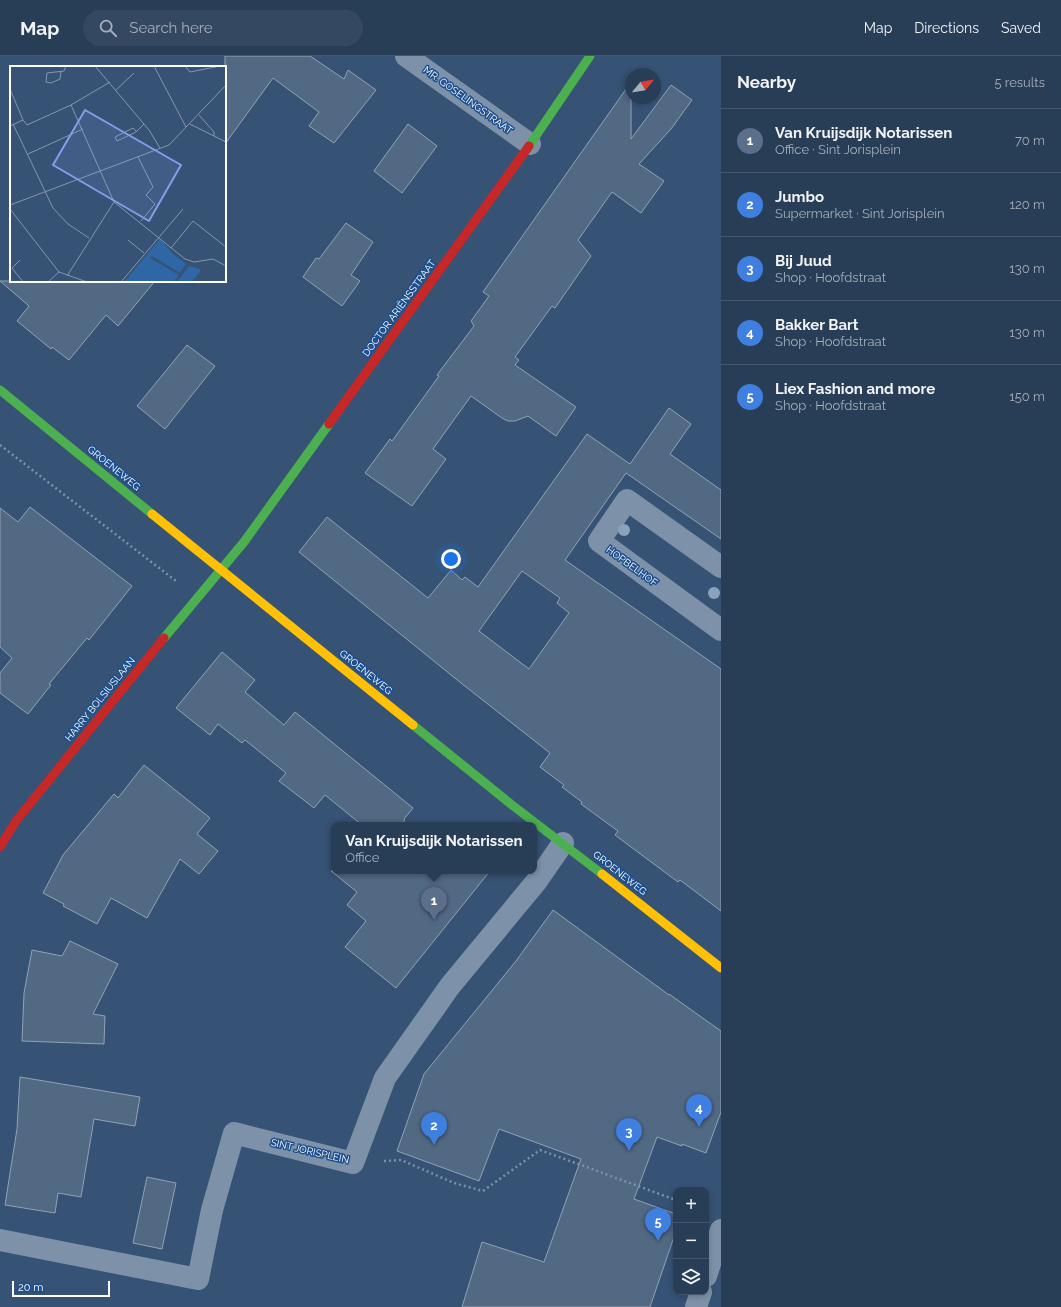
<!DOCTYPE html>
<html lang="en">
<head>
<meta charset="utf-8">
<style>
	:root { --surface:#283e57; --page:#344961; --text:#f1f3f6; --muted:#a5aeba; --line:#44576d; --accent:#b9c2ce }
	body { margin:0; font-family:Raleway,sans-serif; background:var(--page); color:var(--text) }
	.controls { position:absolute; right:12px; bottom:12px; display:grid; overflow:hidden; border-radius:8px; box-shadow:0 2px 6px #0003 }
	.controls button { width:36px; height:36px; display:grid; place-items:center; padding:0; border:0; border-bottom:1px solid var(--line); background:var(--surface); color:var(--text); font:20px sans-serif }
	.compass { position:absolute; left:625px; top:12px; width:36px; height:36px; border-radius:50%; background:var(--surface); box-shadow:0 2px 6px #0003; rotate:60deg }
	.scale { position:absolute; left:12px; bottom:10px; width:98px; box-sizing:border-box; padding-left:4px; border:2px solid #fff; border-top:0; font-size:11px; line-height:14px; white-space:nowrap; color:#fff; -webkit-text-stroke:3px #1b4f8f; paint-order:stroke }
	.you { position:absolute; left:451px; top:503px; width:14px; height:14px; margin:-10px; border:3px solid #fff; border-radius:50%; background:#1a73e8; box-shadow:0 0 0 6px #1a73e833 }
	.badge { display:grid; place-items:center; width:26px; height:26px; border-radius:50%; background:var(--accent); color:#fff; font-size:13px; font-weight:700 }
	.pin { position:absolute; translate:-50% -33px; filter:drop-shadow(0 1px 2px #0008) }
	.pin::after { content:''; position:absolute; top:21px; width:14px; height:12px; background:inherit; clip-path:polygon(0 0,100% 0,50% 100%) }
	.popup { position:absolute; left:331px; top:766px; width:206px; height:52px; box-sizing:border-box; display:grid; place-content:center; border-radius:8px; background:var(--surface); filter:drop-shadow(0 1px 3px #0005); font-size:13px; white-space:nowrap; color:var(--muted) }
	.popup b { font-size:15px; color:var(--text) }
	.popup::after { content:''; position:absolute; left:50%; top:100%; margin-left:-8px; border:8px solid transparent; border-top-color:var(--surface) }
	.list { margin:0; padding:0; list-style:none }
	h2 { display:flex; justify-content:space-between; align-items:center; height:52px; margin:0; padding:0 16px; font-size:17px }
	h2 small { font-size:13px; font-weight:400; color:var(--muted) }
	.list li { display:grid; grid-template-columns:26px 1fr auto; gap:12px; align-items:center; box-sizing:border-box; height:64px; padding:0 16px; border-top:1px solid var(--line) }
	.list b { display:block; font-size:15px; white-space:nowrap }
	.list p { margin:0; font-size:13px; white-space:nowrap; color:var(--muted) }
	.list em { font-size:13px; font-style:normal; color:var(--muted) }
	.icon { flex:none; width:22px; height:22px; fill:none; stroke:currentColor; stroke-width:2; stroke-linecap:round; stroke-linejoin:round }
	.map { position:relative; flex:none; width:721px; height:1251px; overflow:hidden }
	header { display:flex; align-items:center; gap:24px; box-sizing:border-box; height:56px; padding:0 20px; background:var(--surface); border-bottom:1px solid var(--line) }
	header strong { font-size:19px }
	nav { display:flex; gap:22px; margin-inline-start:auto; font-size:14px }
	.search { width:280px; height:36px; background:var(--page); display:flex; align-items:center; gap:10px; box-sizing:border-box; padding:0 14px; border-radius:22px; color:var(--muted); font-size:15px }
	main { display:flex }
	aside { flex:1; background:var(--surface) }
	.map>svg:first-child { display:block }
	.building { fill:#526984; stroke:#92a2b6; fill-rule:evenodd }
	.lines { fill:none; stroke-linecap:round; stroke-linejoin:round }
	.path { stroke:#7d92a8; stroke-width:2.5; stroke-dasharray:2 3; stroke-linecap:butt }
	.street { stroke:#7d92a8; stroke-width:22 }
	.fast { stroke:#4caf50; stroke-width:9 }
	.slow { stroke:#ffc107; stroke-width:9 }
	.jam { stroke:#c62828; stroke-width:9 }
	.tree { fill:#8aa2be }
	.labels { text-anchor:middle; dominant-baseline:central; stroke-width:3; stroke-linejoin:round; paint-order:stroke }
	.street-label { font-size:10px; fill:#fff; stroke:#1b4f8f }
	.inset-road { fill:none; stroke:#8697ac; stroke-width:1 }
	.view { fill:#839eea; fill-opacity:0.15; stroke:#839eea; stroke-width:2 }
	.inset-edge { fill:none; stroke:#fff; stroke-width:2 }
</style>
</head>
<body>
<header>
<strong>Map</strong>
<div class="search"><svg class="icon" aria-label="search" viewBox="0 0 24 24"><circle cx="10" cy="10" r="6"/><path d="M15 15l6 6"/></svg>Search here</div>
<nav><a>Map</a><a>Directions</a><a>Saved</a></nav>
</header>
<main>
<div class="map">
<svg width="721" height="1251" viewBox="0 0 721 1251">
	<rect width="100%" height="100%" fill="#365274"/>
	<g class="building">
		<path d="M225,0H310L344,23L348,14L376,34L334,87L309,70L319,56L273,22L225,88Z"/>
		<path d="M631,26V83L671,29L692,44L671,73L639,108L664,125L641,157L612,136L578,184L591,200L555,252L552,250L515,301L519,304L515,309L576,351L556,380L528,360L515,365H508L502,362L471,340L433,393L446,403L412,450L365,417L390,383L392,385L439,320L437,319L474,270L471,265L489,240L483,236Z"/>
		<path d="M408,68L437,90L402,137L374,115Z"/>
		<path d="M346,167L373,186L351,219L360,225L342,250L303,221L316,202L319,203Z"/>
		<path d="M0,225H155L118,270L106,259L69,304L52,291L51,293L17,265L29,250Z"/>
		<path d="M187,289L215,310L165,373L137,350Z"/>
		<path d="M669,352L691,368L670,398L721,434V483L626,417L565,504L721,613V855L680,824L678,826L615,779L618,775L581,748L582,746L562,731L564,729L540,711L550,697L461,627L299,496L327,461L428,542L451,514L462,524L465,521L478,531L587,378L630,408ZM522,515L560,542L557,547L569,557L529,613L479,575Z"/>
		<path d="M30,451L132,530L89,584L87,582L49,628L51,629L28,658L0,637V617L12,602L0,591V452L18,466Z"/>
		<path d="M222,596L255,624L245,636L284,669L295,656L413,752L404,763L405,764L401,769H362L325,739L314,752L279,725L286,717L245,684L242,687L218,668L210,679L176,652Z"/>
		<path d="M144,709L210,762L197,778L218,795L199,818L180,803L147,862L111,842L97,868L63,850L64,848L43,837L63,799L114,738L118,742Z"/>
		<path d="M331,815H490L396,932L345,891L366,865L347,849L357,836Z"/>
		<path d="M553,854L669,939V938L721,975V1056L706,1097L682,1088V1090L657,1081L634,1143L676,1158V1175L650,1251H462L482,1186L544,1206L581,1103L499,1073L479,1125L397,1095L424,1018L516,905Z"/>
		<path d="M70,885L118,908L93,958L105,960L104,988L22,985L24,937L32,894L62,900Z"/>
		<path d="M20,1021L140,1041L135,1070L94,1063L81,1141L58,1137L55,1157L5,1149L17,1073Z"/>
		<path d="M147,1121L176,1127L162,1193L133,1187Z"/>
	</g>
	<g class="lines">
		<g class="path">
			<path d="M0,389L176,525"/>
			<path d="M384,1105L401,1104L454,1127L483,1135L540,1094L676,1144"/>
		</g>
		<g class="street">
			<path d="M406,0L530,88"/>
			<path d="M721,511L627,444L599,485L721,574"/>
			<path d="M0,1184L198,1223L212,1154L234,1077L353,1107L385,1022L450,930L536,826L563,787"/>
			<path d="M706,1220L721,1174"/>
			<path d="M696,1251L701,1236"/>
		</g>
		<g class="fast">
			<path d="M529,90L590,0"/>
			<path d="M0,334L152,458"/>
			<path d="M164,582L244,486L329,368"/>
			<path d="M413,669L512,749L602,818"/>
		</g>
		<g class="slow">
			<path d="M152,458L413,669"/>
			<path d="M602,818L721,912"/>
		</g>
		<g class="jam">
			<path d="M329,368L529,90"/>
			<path d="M0,791L16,765L164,582"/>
		</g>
	</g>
	<g class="tree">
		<circle cx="624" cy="474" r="6"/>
		<circle cx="714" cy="537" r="6"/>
	</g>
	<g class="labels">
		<g class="street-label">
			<text transform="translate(468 44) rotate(36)">MR. GOSELINGSTRAAT</text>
			<text transform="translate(399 252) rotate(-54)">DOCTOR ARIËNSSTRAAT</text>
			<text transform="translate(114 412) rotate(39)">GROENEWEG</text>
			<text transform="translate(632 510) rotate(36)">HOPBELHOF</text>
			<text transform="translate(366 616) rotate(39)">GROENEWEG</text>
			<text transform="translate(100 643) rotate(-51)">HARRY BOLSIUSLAAN</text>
			<text transform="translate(620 817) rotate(38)">GROENEWEG</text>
			<text transform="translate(310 1095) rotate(13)">SINT JORISPLEIN</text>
		</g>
	</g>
	<g transform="translate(10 10)">
		<rect width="216" height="216" fill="#365274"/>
		<path d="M150,173L162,187L176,198L170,207L142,190L140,192L169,209L164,216H114ZM179,200L190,203V206L182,216H167Z" fill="#2f66a5"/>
		<path class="inset-road" d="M85,0L139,64L150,82M144,0L176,61M175,0L180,6L210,0M51,5L50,13L41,17L36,16L37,7L54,5L56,0M0,23L13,54M106,24L124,7M61,39L104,136L175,193L184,196L203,193L216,200M189,49L204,66V70M3,58L43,142L58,158L79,172M180,58L216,76M0,60L13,54L17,59L61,39L100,16M126,65L123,62L105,71L107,75L126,66L134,58M18,88L73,63M128,91L143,121L136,129L145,138L131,155M0,139L159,79L216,19M0,143L49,206L77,216M118,174L134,187M161,182L183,155L216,181M10,194L2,202L13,216M57,210L104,136M38,216L49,206M111,216L173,143"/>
		<path class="view" d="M75,44L171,99L139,155L43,99Z"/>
		<rect width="216" height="216" class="inset-edge"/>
	</g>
</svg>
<div class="controls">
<button>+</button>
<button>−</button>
<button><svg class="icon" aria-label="layers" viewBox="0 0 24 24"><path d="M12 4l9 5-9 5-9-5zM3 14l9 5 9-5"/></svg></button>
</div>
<svg class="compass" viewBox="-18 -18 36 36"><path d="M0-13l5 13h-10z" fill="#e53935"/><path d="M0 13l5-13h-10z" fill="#a5aeba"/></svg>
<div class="scale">20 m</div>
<div class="you"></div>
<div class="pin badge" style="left:434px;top:864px;background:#5c6f8a">1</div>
<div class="popup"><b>Van Kruijsdijk Notarissen</b>Office</div>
<div class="pin badge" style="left:434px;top:1089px;background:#3f7fe0">2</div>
<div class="pin badge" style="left:629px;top:1095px;background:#3f7fe0">3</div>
<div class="pin badge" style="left:699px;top:1071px;background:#3f7fe0">4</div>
<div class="pin badge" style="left:658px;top:1185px;background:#3f7fe0">5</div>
</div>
<aside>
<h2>Nearby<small>5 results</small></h2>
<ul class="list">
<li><span class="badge" style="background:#5c6f8a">1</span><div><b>Van Kruijsdijk Notarissen</b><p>Office · Sint Jorisplein</p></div><em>70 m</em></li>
<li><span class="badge" style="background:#3f7fe0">2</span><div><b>Jumbo</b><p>Supermarket · Sint Jorisplein</p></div><em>120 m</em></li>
<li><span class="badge" style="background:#3f7fe0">3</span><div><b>Bij Juud</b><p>Shop · Hoofdstraat</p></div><em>130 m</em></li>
<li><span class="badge" style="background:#3f7fe0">4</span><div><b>Bakker Bart</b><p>Shop · Hoofdstraat</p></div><em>130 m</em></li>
<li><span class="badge" style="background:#3f7fe0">5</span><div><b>Liex Fashion and more</b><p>Shop · Hoofdstraat</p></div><em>150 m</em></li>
</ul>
</aside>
</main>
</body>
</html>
